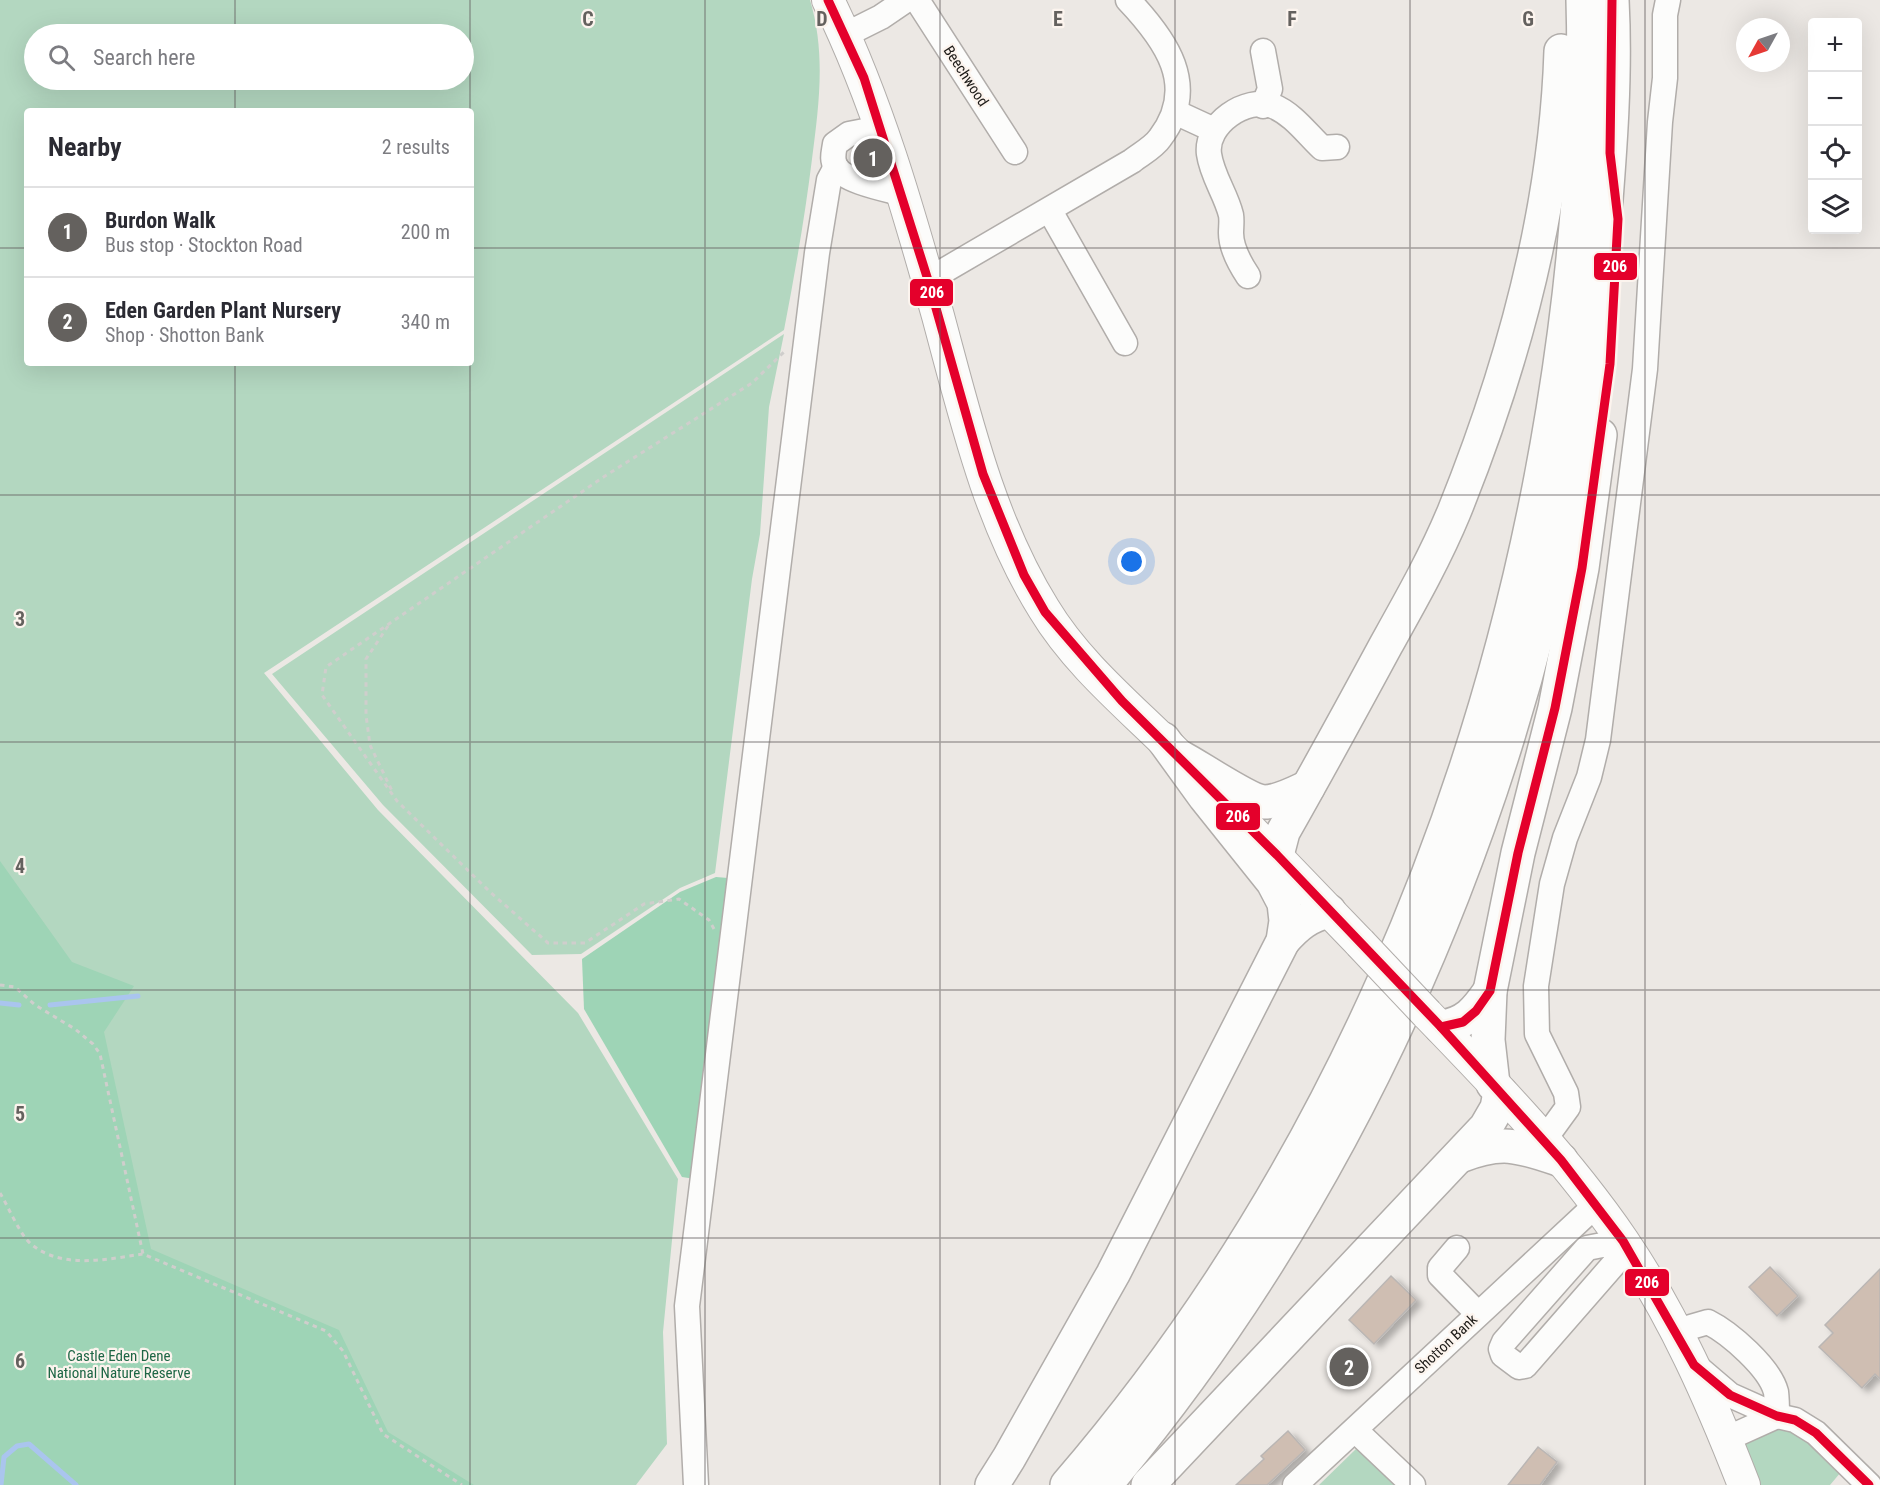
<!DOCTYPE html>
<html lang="en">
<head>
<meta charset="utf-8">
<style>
	:root { --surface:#fff; --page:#f2f2f3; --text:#2b2b33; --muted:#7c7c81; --line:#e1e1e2; --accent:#64615e }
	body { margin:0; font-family:"Roboto Condensed",sans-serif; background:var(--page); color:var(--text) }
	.controls { position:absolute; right:18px; top:18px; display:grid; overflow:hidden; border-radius:6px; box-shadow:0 6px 24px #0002 }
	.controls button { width:54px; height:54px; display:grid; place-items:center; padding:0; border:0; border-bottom:2px solid var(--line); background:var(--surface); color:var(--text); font:30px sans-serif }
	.compass { position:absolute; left:1736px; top:18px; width:54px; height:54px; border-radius:50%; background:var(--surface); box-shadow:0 6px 24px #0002; rotate:230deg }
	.you { position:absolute; left:1132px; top:562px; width:21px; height:21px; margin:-15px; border:4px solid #fff; border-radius:50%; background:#1a73e8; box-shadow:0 0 0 9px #1a73e833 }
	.badge { display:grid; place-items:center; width:39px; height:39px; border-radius:50%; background:var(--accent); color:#fff; font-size:20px; font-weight:700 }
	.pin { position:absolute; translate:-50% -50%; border:3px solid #fff; box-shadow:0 2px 6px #0006 }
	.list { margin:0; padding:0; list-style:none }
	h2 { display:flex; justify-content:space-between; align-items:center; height:78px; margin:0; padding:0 24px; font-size:26px }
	h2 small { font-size:20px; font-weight:400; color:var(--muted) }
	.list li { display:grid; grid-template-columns:39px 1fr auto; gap:18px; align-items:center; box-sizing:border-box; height:90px; padding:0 24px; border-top:2px solid var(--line) }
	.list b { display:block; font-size:22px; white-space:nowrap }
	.list p { margin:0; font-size:20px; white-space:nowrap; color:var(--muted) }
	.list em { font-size:20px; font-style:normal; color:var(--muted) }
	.icon { flex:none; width:33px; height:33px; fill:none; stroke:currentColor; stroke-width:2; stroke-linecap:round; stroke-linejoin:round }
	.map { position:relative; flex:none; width:1880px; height:1485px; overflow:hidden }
	.search { position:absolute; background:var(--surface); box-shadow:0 6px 24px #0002; left:24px; top:24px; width:450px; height:66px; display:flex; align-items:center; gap:15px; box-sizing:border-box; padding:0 21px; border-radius:33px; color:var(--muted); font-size:22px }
	.panel { position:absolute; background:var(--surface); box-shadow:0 6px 24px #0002; left:24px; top:108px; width:450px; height:258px; border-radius:6px }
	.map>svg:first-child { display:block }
	.green { fill:#b3d7c0; fill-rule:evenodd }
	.forest { fill:#9ed4b6 }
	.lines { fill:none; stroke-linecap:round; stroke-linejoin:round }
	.stream { stroke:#aac5ee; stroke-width:5 }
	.building { fill:#cfbeb2; stroke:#bab6b4; stroke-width:1.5; filter:url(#shadow) }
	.minor-casing { stroke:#b1adaa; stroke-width:27 }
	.major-casing { stroke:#b1adaa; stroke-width:34 }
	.highway-casing { stroke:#b1adaa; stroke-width:36 }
	.path { stroke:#cfcecc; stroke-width:3; stroke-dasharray:4.5 4.5; stroke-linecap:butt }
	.minor { stroke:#fcfcfb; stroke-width:24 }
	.major { stroke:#fcfcfb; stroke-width:32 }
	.highway { stroke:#fcfcfb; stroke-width:33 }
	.major-bridge-casing { stroke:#b1adaa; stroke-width:34; stroke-linecap:butt }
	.major-bridge { stroke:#fcfcfb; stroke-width:32 }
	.bus-1-casing { stroke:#fcf4ee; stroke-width:14 }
	.bus-1 { stroke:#e4002b; stroke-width:9 }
	.grid { fill:none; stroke:#64615e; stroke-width:1.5; stroke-opacity:0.55 }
	.labels { text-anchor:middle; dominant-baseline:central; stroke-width:4.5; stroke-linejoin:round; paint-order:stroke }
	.street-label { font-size:15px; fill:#1b1916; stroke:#fcf4ee }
	.park-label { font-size:15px; fill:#1d6645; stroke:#fcf4ee }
	.grid-label { font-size:20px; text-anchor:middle; font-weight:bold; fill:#64615e; stroke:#fcf4ee; stroke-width:4.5; stroke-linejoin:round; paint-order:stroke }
	.line-badge { stroke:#fcf4ee; stroke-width:2 }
	.badge-label { font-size:16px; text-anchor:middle; font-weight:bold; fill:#fff }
</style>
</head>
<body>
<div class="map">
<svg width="1880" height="1485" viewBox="0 0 1880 1485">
	<defs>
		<filter id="shadow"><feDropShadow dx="6" dy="4" stdDeviation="3" flood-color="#0004"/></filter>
	</defs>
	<rect width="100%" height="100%" fill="#ece8e4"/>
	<g class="green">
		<path d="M0,0H810C826,53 819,105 812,159C805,216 795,273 784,330L264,673L378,810L578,1013L678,1179L663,1332L667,1444L636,1485H0ZM34,34H464V80H34ZM27,111H471V363H27Z"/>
		<path d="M784,334L769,407L760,534L752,579L715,873L680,888L581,954L532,955L383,805L272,674Z"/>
		<path d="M1782,1428L1803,1436L1841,1472L1830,1485H1756C1743,1443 1734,1438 1782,1428Z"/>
		<path d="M1357,1448L1396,1485H1319Z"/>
	</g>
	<g class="forest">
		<path d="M0,861L72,962L134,986L104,1032L151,1249L339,1330L388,1432L474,1485H0Z"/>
		<path d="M716,877L752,880L715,1182L682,1177L584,1009L582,959L680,892Z"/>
	</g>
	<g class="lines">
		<g class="stream">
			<path d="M0,1003L19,1005"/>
			<path d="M50,1005L138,996"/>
			<path d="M1,1485L4,1457L17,1446L29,1444L76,1485"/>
		</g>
	</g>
	<g class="building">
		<path d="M1770,1267L1798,1296L1777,1316L1749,1287Z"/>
		<path d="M1880,1269V1379L1875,1374L1862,1388L1819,1347L1833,1333L1825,1325Z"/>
		<path d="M1391,1276L1416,1300L1374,1344L1349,1320Z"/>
		<path d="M1288,1431L1305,1450L1267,1485H1236L1264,1459L1261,1456Z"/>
		<path d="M1538,1447L1557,1462L1540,1485H1508Z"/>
	</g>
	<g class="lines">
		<g class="minor-casing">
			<g id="minor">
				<path d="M917,0L1015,152"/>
				<path d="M845,35L881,17L906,0"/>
				<path d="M1263,51L1270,89L1263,106"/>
				<path d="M1175,112L1214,130"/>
				<path d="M880,128L849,134L835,144C834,152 831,159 836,167C844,181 885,189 900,193"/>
				<path d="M1050,211L1125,343"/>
				<path d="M1248,276C1240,264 1231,248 1231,233C1231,227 1232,221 1231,215C1226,194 1212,176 1209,154C1205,124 1246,96 1273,106C1293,114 1307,134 1322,148L1337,147"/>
				<path d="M928,280L1132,161C1141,154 1154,147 1160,138C1200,86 1165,39 1128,0"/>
				<path d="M1544,1140L1568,1107L1566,1093L1537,1034L1536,986L1552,884L1565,838L1589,777L1598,740L1645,369L1660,122L1665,78V15L1668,0"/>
				<path d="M1623,1241L1587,1248L1504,1342L1501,1349L1503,1355L1519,1367L1525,1366L1628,1248"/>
				<path d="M1457,1248L1440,1268V1275L1478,1314"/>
				<path d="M1677,1331L1708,1322C1730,1333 1770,1368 1776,1392C1777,1400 1777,1409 1777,1416"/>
				<path d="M1696,1366L1730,1395L1777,1416L1795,1420L1816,1433L1869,1485"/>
				<path d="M1355,1430L1413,1485"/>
				<path d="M1726,1439L1777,1416"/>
				<path d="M696,1485L687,1306L817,253L829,180L836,167"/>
				<path d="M1295,1485L1597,1204"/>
			</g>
		</g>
		<g class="major-casing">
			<g id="major">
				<path d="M828,0C877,100 908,209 938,316C965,416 989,521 1044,609C1079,667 1135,711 1182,759"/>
				<path d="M1225,803L1360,943"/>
				<path d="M1427,1014C1496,1085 1567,1159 1623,1241C1674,1316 1711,1400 1744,1485"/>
			</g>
		</g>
		<g class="highway-casing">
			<g id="highway">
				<path d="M1182,758C1199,767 1249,801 1264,802C1279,802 1295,793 1308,787"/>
				<path d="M1277,855L1283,832C1318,770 1352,708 1386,645C1410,602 1435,558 1454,512C1513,366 1556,209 1561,51"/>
				<path d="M1283,941C1297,925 1308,916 1329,911"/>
				<path d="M1441,1027C1466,1024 1476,1011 1490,991"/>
				<path d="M1493,1084L1488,1040L1490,991L1518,853L1555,708L1582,568L1600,435"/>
				<path d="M1460,1156C1503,1139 1519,1146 1561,1160"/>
				<path d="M992,1485L1009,1458L1113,1274L1283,941L1286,921L1284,903L1273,882L1205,797L1163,739"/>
				<path d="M1067,1485C1328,1182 1489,803 1553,410C1575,275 1587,137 1583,0"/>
				<path d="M1105,1485C1400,1134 1571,681 1604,225C1610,151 1616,75 1612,0"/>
				<path d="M1148,1485L1486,1127L1497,1108L1500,1092"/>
			</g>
		</g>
		<g class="path">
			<path d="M388,626L366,659V715L370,745L393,793"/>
			<path d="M714,929L709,920L679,899L644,904L585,943H548L489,891L397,801L322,695L326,667L605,476L752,383L784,352"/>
			<path d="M0,985L15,987L35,1005L75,1029L93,1044L100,1054L143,1254L326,1331L343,1351L383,1434L462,1485"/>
			<path d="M0,1193C8,1206 20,1235 31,1244C62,1270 107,1259 143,1254"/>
		</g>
		<use href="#minor" class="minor"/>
		<use href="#major" class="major"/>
		<use href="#highway" class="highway"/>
		<g class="major-bridge-casing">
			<path id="major-bridge" d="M1360,943L1427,1014"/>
		</g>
		<use href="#major-bridge" class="major-bridge"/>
		<g class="bus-1-casing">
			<g id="bus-1">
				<path d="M828,0L864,78L928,280L983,474L1024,575L1045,612L1122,701L1277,855L1441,1027L1561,1160L1623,1241L1694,1365L1730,1395L1777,1416L1795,1420L1816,1433L1869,1485"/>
				<path d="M1441,1027L1463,1022L1476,1011L1490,991L1518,853L1555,708L1582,568L1610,364L1618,219L1610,153L1612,0"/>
			</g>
		</g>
		<use href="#bus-1" class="bus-1"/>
	</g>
	<path class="grid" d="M235,0V34M470,0V111M705,0V1485M940,0V1485M1175,0V1485M1410,0V1485M1645,0V1485M235,80V111M0,248H27M471,248H1880M235,363V1485M470,363V1485M0,495H1880M0,742H1880M0,990H1880M0,1238H1880"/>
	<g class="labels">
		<g class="street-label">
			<text transform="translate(966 76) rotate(57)">Beechwood</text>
			<text transform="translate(1446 1344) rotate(-43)">Shotton Bank</text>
		</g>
		<g class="park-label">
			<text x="119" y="1356">Castle Eden Dene<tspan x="119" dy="17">National Nature Reserve</tspan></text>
		</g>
	</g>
	<g class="grid-label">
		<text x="588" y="26">C</text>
		<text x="822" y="26">D</text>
		<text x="1058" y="26">E</text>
		<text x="1292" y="26">F</text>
		<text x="1528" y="26">G</text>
		<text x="20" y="626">3</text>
		<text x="20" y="873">4</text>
		<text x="20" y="1121">5</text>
		<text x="20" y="1368">6</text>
	</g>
	<g class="line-badge">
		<rect x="1593" y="252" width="45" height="29" rx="6" fill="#e4002b"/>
		<rect x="909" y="278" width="45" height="29" rx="6" fill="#e4002b"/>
		<rect x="1215" y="802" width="46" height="29" rx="6" fill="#e4002b"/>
		<rect x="1624" y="1268" width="46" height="29" rx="6" fill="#e4002b"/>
	</g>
	<g class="badge-label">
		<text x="1615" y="272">206</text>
		<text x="932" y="298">206</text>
		<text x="1238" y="822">206</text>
		<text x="1647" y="1288">206</text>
	</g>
</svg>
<div class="controls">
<button>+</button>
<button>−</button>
<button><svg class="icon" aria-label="locate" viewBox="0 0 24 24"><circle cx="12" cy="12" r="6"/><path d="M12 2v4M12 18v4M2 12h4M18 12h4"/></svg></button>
<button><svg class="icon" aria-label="layers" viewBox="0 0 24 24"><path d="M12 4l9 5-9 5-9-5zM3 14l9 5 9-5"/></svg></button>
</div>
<svg class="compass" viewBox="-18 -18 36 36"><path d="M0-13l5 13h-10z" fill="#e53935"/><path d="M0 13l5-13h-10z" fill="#7c7c81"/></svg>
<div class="you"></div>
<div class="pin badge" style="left:873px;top:158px">1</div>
<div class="pin badge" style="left:1349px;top:1367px">2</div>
<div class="search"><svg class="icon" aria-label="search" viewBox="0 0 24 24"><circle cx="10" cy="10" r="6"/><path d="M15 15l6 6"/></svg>Search here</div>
<section class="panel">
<h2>Nearby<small>2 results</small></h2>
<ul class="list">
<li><span class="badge">1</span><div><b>Burdon Walk</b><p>Bus stop · Stockton Road</p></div><em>200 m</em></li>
<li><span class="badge">2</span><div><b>Eden Garden Plant Nursery</b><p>Shop · Shotton Bank</p></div><em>340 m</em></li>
</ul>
</section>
</div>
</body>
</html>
